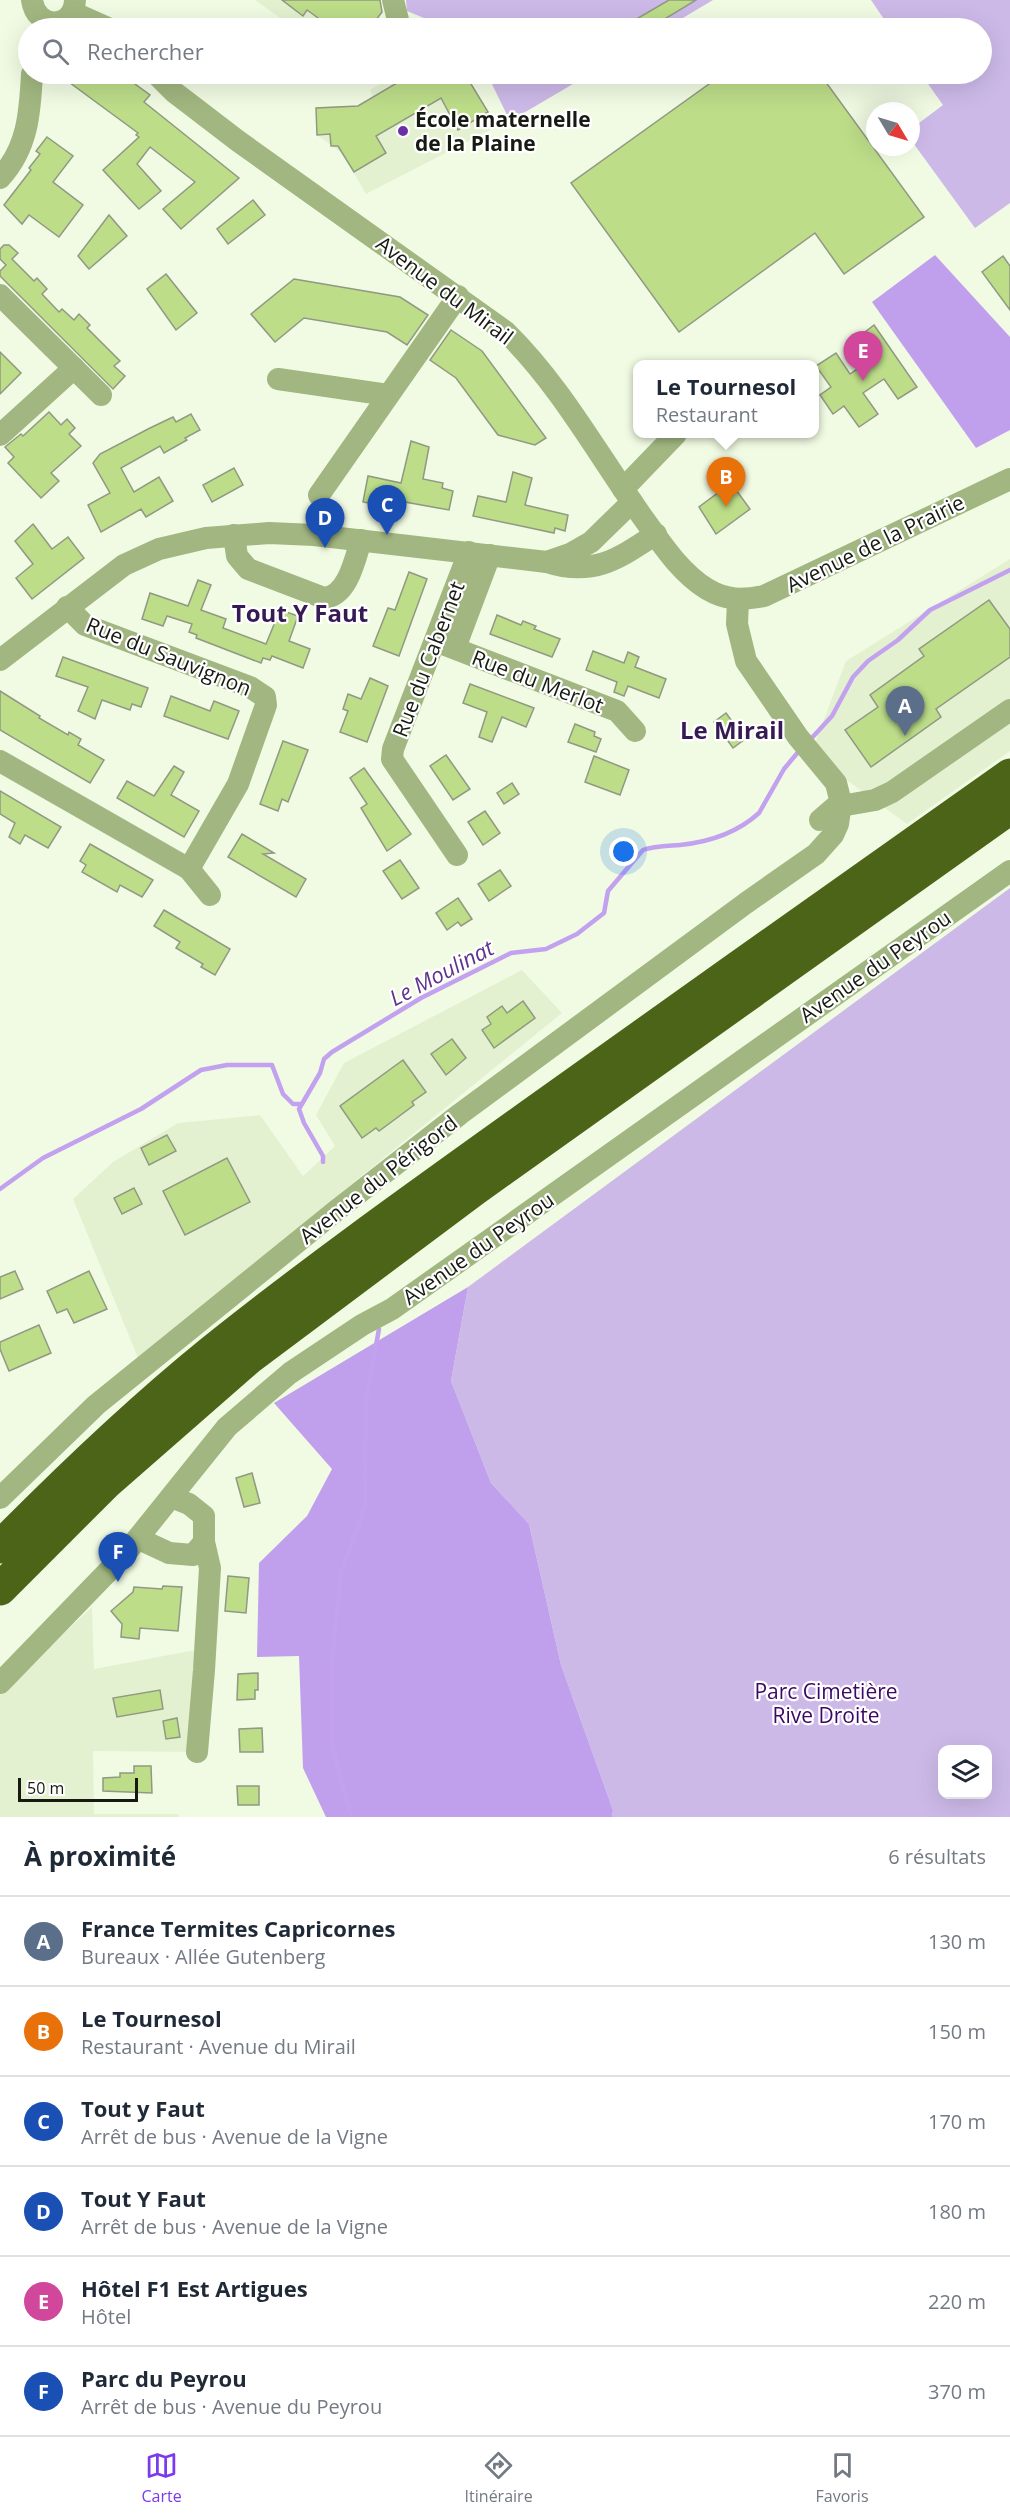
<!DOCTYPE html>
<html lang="fr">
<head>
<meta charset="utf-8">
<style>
	:root { --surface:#fff; --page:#f6f6f7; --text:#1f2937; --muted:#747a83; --line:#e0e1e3; --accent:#7c3aed }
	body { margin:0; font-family:"Open Sans",sans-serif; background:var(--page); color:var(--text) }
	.controls { position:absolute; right:18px; bottom:18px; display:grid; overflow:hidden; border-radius:12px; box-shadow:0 6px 24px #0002 }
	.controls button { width:54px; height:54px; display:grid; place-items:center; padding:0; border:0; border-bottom:2px solid var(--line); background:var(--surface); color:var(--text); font:30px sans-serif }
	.compass { position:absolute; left:866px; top:102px; width:54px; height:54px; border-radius:50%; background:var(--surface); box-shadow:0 6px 24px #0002; rotate:128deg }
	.scale { position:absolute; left:18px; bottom:15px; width:120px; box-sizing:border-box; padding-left:6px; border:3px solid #171a12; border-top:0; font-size:16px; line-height:21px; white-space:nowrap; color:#171a12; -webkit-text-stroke:4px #fff; paint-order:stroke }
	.you { position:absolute; left:624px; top:852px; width:21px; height:21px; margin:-15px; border:4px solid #fff; border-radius:50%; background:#1a73e8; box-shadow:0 0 0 9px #1a73e833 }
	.badge { display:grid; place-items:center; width:39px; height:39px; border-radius:50%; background:var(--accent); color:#fff; font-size:20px; font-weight:700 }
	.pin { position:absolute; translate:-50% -50px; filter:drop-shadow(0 2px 3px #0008) }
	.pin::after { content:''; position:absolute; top:32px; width:21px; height:18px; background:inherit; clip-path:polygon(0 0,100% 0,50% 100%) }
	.popup { position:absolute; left:633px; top:360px; width:186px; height:78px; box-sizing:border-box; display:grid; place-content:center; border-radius:12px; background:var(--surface); filter:drop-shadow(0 2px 4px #0005); font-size:20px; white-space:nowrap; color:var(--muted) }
	.popup b { font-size:22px; color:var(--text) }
	.popup::after { content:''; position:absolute; left:50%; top:100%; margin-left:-12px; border:12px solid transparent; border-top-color:var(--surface) }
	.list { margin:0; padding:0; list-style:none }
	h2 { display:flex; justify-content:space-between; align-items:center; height:78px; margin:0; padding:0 24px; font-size:26px }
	h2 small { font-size:20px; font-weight:400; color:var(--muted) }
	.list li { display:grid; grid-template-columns:39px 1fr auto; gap:18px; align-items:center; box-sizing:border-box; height:90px; padding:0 24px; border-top:2px solid var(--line) }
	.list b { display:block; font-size:22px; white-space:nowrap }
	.list p { margin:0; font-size:20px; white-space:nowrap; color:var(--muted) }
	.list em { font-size:20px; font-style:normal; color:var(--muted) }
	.icon { flex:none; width:33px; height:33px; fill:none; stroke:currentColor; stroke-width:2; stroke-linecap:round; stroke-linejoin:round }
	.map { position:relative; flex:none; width:1010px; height:1817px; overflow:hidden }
	.search { position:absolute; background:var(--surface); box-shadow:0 6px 24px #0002; left:18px; right:18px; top:18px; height:66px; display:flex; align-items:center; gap:15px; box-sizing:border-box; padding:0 21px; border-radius:33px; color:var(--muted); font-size:22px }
	.sheet { height:618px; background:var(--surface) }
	nav { display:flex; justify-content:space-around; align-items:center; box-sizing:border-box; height:84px; border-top:2px solid var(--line); background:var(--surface); font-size:16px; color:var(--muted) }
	nav a { display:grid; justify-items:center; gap:3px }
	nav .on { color:var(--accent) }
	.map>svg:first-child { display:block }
	.built { fill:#e4f1d1 }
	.green { fill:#ccb9e8; fill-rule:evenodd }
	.forest { fill:#c09fed }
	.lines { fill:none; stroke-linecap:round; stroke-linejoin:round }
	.stream { stroke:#c2a1ef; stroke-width:4.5 }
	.building { fill:#bddd89; stroke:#909983; stroke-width:1.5 }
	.minor { stroke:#a1b680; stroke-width:22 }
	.highway { stroke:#4c6418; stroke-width:33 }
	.poi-dot { fill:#6c2fa5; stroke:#fff; stroke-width:2 }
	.labels { text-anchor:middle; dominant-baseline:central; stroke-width:4.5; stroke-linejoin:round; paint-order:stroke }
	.poi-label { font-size:21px; font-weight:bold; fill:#171a12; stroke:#fff; text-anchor:start }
	.street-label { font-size:21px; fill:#171a12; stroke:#fff }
	.park-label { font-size:21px; fill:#3d0765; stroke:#fff }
	.water-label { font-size:22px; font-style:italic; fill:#5f338d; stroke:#fff }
	.quarter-label { font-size:24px; font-weight:bold; fill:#361a53; stroke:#fff }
</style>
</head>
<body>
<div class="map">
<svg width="1010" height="1817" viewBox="0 0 1010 1817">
	<rect width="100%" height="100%" fill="#f1fbe3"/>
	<g class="built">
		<path d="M255,0H340L320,28H294Z"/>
		<path d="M398,74H465L498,126L366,194L343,154L317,135L316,108L358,106L373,97L370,90Z"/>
		<path d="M1010,559V751L907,824L811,754L846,661Z"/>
		<path d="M522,970L562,1013L138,1358L73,1199L113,1162L178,1123L260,1115L303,1176L335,1146L316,1115L344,1063Z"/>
		<path d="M92,1607L94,1669L206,1648L197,1752L93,1751L94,1814H178L179,1817H0V1692Z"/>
	</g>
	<g class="green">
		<path d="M406,0H713L666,28H448L407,11Z"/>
		<path d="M871,0H1010V203L975,228L911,140V129L943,105L921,74H982V28H890Z"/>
		<path d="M487,74H590L510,121Z"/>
		<path d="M1010,888V1817H612L613,1810L561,1665L529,1524L491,1483L451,1381L468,1287ZM942,1750H988V1794H942Z"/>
	</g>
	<g class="forest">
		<path d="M935,255L1010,337V430L976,448L872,302Z"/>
		<path d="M468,1287L451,1381L491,1483L529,1524L561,1665L613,1810L612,1817H326L303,1768L299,1656L257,1657L259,1563L307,1516L332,1469L274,1403Z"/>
	</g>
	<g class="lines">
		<g class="stream">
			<path d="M809,741L832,716L853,677L868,661L898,640L930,610L1010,570"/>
			<path d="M323,1162V1156L304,1123L299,1109L320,1073L324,1059L332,1052L421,998L511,953L546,949L577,934L604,913L608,891L643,850C654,846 668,846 680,845C709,842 737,833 759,813L784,769L799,751"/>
			<path d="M0,1189L43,1158L141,1109L201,1070L227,1065H272L283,1094L293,1104H300"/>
			<path d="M351,1817L332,1745V1661L341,1573L365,1507L366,1400L379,1329"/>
		</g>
	</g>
	<g class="building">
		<path d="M282,0H380L382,12L370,28H332L307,10L303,16Z"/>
		<path d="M669,0H696L650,28H621Z"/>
		<path d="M58,74H121L150,95L144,102L239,178L181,229L163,209L195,182L150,147L137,164L161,191L139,209L103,170L139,137L136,135L138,133Z"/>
		<path d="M412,74H465L488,112L458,130L441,98L376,136L386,153L354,172L338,146H331L330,134L317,135L316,108L358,106Z"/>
		<path d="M723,74H820L924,217L844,274L815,233L679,332L571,183Z"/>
		<path d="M47,137L73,156L53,182L83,205L59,237L29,215L22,224L4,205L31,170L29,168L40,154L36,151Z"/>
		<path d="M253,200L265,215L228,244L217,229Z"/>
		<path d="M109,215L127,236L89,269L78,256Z"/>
		<path d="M4,245H9L18,253L12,259L34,281L37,278L47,289L42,294L59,312L62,309L74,320L79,314L90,325L87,328L120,361L114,366L125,376L113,389L0,276V271L6,265L0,259V249Z"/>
		<path d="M1003,256L1010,266V310L982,272Z"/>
		<path d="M166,274L197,313L176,330L147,289Z"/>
		<path d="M294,279L400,297L428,315L407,345L387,332L304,318L275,342L251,314Z"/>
		<path d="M874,325L917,387L898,399L884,379L863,393L878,414L859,427L844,406L833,414L820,395L831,387L816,366L836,353L850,374L871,359L856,339Z"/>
		<path d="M451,330L482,351L546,438L535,445L498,435L456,378L430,360Z"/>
		<path d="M0,352L21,373L0,394Z"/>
		<path d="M49,412L61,425L67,419L75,428L69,434L81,446L51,473L59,481L41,498L8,463L14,457L5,447L21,434L23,436Z"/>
		<path d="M191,414L200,430L185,438L187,440L164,453L160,446L121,468L134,492L159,477L173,501L146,517L141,509L101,532L88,505L110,493L93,463L100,454L150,428L173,417L176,422Z"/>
		<path d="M411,441L429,447L423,479L443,483L442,488L453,491L449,510L399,501L398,509L363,502L368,476L401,483Z"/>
		<path d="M234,468L243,485L212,502L203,485Z"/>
		<path d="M513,472L532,478L525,505L568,515L565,531L555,528L554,533L473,516L478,496L506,502Z"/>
		<path d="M731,483L750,509L716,534L699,507Z"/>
		<path d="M33,524L52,549L68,537L84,558L32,599L16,578L33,564L15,541Z"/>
		<path d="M409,572L427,579L399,656L373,646L388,608L395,610Z"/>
		<path d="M198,580L211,585L201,610L226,619L223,628L266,644L280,610L298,616L289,641L310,649L303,668L272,656L270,660L263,658L261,663L196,638L197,635L189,632L192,624L167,616L163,626L142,619L150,593L188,606Z"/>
		<path d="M989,600L1010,629V657L936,709L941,717L871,767L845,730L878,707L870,695L924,656L919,649Z"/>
		<path d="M497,615L521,625L523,621L536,626L534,629L560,639L552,657L490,634Z"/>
		<path d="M593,651L624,663L628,652L639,657L635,667L666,679L659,698L628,686L624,696L614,692L617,682L586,670Z"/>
		<path d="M63,657L148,688L141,707L132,704L130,710L102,700L95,719L78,711L88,687L56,676Z"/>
		<path d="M370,678L388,686L367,742L340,732L348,711L343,709L348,694L361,699Z"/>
		<path d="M470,684L534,708L526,727L502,717L492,742L479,737L487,712L463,703Z"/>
		<path d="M0,691L40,716L39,718L68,735L69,732L81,739L78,745L104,760L90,783L0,730Z"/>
		<path d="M171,696L210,711L214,701L239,711L228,739L164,716Z"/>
		<path d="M726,713L745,739L733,748L714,722Z"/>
		<path d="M575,724L595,732L594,736L601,739L596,752L568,742Z"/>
		<path d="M283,741L308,750L288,802L282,799L278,811L260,804Z"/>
		<path d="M446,755L470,789L453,800L430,766Z"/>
		<path d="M594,756L629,770L620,795L585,782Z"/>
		<path d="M174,766L184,772L171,795L199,811L184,837L117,798L127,781L154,796Z"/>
		<path d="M364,768L411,834L387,851L361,808L367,804L350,778Z"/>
		<path d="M512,783L519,794L504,804L497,793Z"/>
		<path d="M0,791L61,827L48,848L25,835L20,844L9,837L15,823L0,814Z"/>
		<path d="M485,811L500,833L483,845L468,822Z"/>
		<path d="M242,834L274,853L263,854L306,879L296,897L228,857Z"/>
		<path d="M90,844L153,880L142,897L120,885L117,892L82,872L86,865L80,861Z"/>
		<path d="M400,860L419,888L402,899L383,871Z"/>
		<path d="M500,870L511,886L489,901L478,884Z"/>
		<path d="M458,898L472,919L461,926L458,922L447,930L436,913Z"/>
		<path d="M164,910L230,949L215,975L201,967L203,964L176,948L180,942L154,926Z"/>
		<path d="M523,1001L535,1018L494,1048L482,1030L491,1024L487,1017L502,1006L507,1013Z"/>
		<path d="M452,1039L466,1058L446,1075L431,1054Z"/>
		<path d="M403,1060L426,1092L412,1102L414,1105L390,1123L379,1131L376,1128L362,1138L340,1106Z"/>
		<path d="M167,1135L176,1151L149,1165L141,1148Z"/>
		<path d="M227,1158L250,1202L185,1235L163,1191Z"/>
		<path d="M134,1188L142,1204L122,1214L114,1198Z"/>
		<path d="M15,1271L23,1289L0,1299V1277Z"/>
		<path d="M89,1271L107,1309L74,1323L67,1309L57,1313L47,1291Z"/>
		<path d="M39,1325L51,1353L9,1371L0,1349V1342Z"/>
		<path d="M252,1473L260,1503L244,1507L236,1478Z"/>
		<path d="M228,1576L249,1578L246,1613L225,1611Z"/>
		<path d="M163,1586L182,1587L178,1631L140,1628L139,1639L121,1637L122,1624L111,1611L133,1592L134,1587L162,1589Z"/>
		<path d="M258,1673V1690H255V1699L237,1700L238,1674Z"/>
		<path d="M160,1690L163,1709L117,1717L113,1698Z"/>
		<path d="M177,1718L180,1737L166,1739L163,1721Z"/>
		<path d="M262,1728L263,1752H240L239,1729Z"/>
		<path d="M134,1766H151L152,1793L103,1791V1778L120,1777V1773H134Z"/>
		<path d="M237,1786H259V1805H238Z"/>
	</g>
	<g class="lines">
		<g class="minor">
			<path d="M32,0C36,30 74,30 75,0"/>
			<path d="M393,0L400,28"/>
			<path d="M72,12L108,28"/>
			<path d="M156,74L174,92L238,141L506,332C560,385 597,453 641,515C660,541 679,572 707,589C727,601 743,600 764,596L1010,479"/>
			<path d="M0,178C28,148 30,112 32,74"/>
			<path d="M0,295L101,395"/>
			<path d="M278,379L388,395"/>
			<path d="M0,435L74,368"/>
			<path d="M623,489L676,434"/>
			<path d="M319,495L458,296"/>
			<path d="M234,535L237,556L248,569L324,598C348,596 355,559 361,540"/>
			<path d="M547,562L570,554L591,542L632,502"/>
			<path d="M67,607L85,625L250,687L265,697L266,705L238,784L189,869"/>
			<path d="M435,641L617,711L635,731"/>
			<path d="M455,648L490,555"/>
			<path d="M0,660L124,565L159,549L206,538L269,533L314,535L547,562C593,577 618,559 656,534"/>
			<path d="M0,761L189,869L210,895"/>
			<path d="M820,820L835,807L875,800L892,792L1010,710"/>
			<path d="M457,855L392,759L393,749L469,552"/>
			<path d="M0,1498L96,1405L337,1210L460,1114L746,903L816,854L833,835L838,824L841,803L836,783L798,737L746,661L737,624L738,600"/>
			<path d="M139,1539L169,1553L193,1555L204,1542V1516L189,1504L171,1497"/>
			<path d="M0,1683L125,1554L227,1427L290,1373L362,1325L392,1309L1010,871"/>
			<path d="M197,1752L204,1670L210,1568L204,1542"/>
		</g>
		<g class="highway">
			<path d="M0,1547C67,1479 137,1412 211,1352C316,1268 426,1190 535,1112C693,999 851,887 1010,775"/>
			<path d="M0,1589L106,1483L249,1358L475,1189L1010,808"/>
		</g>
	</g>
	<circle class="poi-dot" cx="403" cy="131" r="6"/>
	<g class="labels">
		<g class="poi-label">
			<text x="415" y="119">École maternelle<tspan x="415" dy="24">de la Plaine</tspan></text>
		</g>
		<g class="street-label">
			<text transform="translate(445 290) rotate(37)">Avenue du Mirail</text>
			<text transform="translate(875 543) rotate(-26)">Avenue de la Prairie</text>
			<text transform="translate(169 656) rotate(22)">Rue du Sauvignon</text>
			<text transform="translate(428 659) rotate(-69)">Rue du Cabernet</text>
			<text transform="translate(538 681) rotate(21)">Rue du Merlot</text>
			<text transform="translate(875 966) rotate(-35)">Avenue du Peyrou</text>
			<text transform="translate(378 1179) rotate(-38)">Avenue du Périgord</text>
			<text transform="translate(478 1248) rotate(-35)">Avenue du Peyrou</text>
		</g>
		<g class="park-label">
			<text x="826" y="1691">Parc Cimetière<tspan x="826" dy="24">Rive Droite</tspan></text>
		</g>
		<g class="water-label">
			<text transform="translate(441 972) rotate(-28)">Le Moulinat</text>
		</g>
		<g class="quarter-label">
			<text x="300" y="612">Tout Y Faut</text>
			<text x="732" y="729">Le Mirail</text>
		</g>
	</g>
</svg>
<div class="controls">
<button><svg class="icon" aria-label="layers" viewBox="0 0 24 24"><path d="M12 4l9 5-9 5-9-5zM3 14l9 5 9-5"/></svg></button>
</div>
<svg class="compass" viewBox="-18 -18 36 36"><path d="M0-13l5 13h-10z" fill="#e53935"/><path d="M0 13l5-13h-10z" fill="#747a83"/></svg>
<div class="scale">50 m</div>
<div class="you"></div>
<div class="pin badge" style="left:905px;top:736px;background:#5c6f8a">A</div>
<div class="pin badge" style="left:726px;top:507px;background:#e8710a">B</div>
<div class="popup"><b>Le Tournesol</b>Restaurant</div>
<div class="pin badge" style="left:387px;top:535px;background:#1a4fb4">C</div>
<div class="pin badge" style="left:325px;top:548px;background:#1a4fb4">D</div>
<div class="pin badge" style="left:863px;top:381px;background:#d1479c">E</div>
<div class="pin badge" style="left:118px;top:1582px;background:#1a4fb4">F</div>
<div class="search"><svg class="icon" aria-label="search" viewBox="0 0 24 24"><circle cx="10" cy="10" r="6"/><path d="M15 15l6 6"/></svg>Rechercher</div>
</div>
<section class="sheet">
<h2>À proximité<small>6 résultats</small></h2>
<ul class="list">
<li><span class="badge" style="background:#5c6f8a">A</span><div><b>France Termites Capricornes</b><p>Bureaux · Allée Gutenberg</p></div><em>130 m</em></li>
<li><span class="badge" style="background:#e8710a">B</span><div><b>Le Tournesol</b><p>Restaurant · Avenue du Mirail</p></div><em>150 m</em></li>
<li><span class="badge" style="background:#1a4fb4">C</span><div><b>Tout y Faut</b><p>Arrêt de bus · Avenue de la Vigne</p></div><em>170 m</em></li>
<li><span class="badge" style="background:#1a4fb4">D</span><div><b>Tout Y Faut</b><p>Arrêt de bus · Avenue de la Vigne</p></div><em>180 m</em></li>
<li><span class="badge" style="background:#d1479c">E</span><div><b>Hôtel F1 Est Artigues</b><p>Hôtel</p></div><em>220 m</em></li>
<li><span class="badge" style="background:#1a4fb4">F</span><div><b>Parc du Peyrou</b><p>Arrêt de bus · Avenue du Peyrou</p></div><em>370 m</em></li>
</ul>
</section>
<nav>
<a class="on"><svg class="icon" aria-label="map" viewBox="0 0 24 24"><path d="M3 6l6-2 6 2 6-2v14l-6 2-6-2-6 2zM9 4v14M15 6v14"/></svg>Carte</a>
<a><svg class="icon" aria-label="directions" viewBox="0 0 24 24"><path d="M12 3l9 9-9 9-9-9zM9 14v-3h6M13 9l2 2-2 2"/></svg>Itinéraire</a>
<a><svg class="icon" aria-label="saved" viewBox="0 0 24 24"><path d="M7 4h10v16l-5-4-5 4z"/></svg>Favoris</a>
</nav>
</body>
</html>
